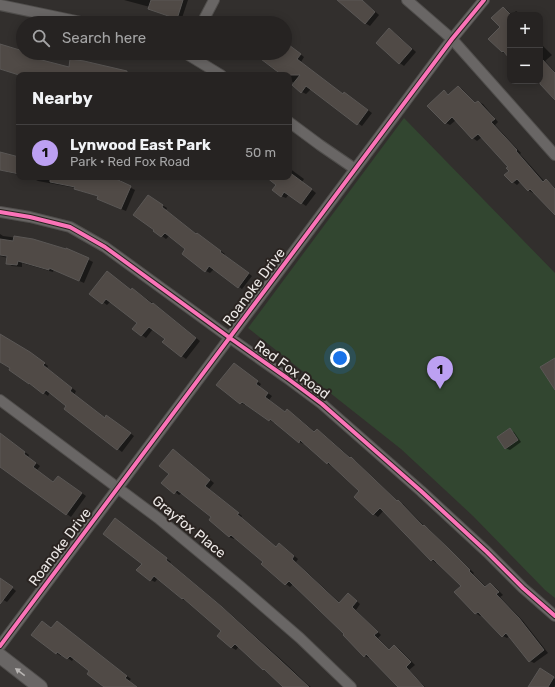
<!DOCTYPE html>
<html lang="en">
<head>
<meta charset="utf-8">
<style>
	:root { --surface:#262322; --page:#322f2f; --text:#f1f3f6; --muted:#a4a4a5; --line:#424040; --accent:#bca0f2 }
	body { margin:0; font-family:Rubik,sans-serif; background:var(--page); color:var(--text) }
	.controls { position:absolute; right:12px; top:12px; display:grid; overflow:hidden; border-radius:8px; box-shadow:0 2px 10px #0003 }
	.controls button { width:36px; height:36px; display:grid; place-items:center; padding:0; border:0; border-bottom:1px solid var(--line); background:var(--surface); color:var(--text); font:20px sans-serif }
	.you { position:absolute; left:340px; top:358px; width:14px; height:14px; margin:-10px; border:3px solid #fff; border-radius:50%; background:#1a73e8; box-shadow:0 0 0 6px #1a73e833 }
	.badge { display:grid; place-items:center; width:26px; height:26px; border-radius:50%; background:var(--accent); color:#111; font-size:13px; font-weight:700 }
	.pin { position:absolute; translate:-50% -33px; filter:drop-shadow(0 1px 2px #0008) }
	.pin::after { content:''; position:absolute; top:21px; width:14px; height:12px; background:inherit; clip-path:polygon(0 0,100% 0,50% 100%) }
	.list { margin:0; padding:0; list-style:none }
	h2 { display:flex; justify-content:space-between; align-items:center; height:52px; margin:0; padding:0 16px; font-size:17px }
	h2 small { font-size:13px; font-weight:400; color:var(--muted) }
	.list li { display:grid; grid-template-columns:26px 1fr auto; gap:12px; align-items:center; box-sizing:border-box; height:56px; padding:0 16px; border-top:1px solid var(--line) }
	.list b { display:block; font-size:15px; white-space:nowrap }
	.list p { margin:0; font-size:13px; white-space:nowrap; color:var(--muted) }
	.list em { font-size:13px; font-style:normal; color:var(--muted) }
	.icon { flex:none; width:22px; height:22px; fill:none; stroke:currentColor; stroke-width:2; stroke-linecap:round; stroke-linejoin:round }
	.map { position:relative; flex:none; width:555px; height:687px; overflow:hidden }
	.search { position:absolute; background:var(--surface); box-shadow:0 2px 10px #0003; left:16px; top:16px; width:276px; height:44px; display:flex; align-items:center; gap:10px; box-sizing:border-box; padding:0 14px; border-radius:22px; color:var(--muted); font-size:15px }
	.panel { position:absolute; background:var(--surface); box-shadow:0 2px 10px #0003; left:16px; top:72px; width:276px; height:108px; border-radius:8px }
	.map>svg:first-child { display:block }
	.green { fill:#324630 }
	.shadow { fill:#0007 }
	.building { fill:#504a46; stroke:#5a5755 }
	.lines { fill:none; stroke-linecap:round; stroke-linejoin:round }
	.minor-casing { stroke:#504e4c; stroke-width:12 }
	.secondary-casing { stroke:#504e4c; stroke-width:16 }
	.minor { stroke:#696665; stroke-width:10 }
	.secondary { stroke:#696665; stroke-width:14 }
	.cycleway-casing { stroke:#2a2421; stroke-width:6 }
	.cycleway { stroke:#fb73b8; stroke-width:4 }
	.oneway { fill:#b8b5b3 }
	.labels { text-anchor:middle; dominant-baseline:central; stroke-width:4; stroke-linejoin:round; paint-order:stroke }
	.street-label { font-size:14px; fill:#ede9e7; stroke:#2a2421 }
</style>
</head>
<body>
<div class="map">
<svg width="555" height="687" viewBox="0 0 555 687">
	<rect width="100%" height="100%" fill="#322f2d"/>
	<path class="green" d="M404,118L555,273V598L545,590L473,516L401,449L248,328Z"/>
	<g class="shadow">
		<path d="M124,0H188L181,21L154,11L149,9L150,7Z"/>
		<path d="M339,0H362L379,15L370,26L365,23Z"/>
		<path d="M503,8L507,10L512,15L516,11L522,15H510V57L502,52V27Z"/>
		<path d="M227,17L237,23H223Z"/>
		<path d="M390,30L394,32L416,52L404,66L400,63Z"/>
		<path d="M285,42L304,57L301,62L343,95L349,96L372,113L362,126L311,89L306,94L302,92L293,85L295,84L289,79V75H284L262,53H285Z"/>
		<path d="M540,43L552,55L545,61L555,72V99L539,81H540Z"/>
		<path d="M0,48L23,52V53H27L34,55L39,58L38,60L70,69L122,75H19L0,69Z"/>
		<path d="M458,87L462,89L476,104L478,102L483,104L498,122L495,125L521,153L520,154L545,182L546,181L550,183L555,188V214L534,192L533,193L528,190L520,182L517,185L513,182L506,175L510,171L509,167L482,137L477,141L473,138L456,120L450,125L446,123L444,91L449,95Z"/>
		<path d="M0,153L19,158V175L0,170Z"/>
		<path d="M289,168L304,179L302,182L316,193L306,206L289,194L286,198L281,196L278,185L267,177H289Z"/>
		<path d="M26,177H121L122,178L120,182L135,190L126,211L102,201L99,196L80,191L76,188L38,181L34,179Z"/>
		<path d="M152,199L167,208L166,210L197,235L202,237L225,254L224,255L252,276L242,289L214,269L210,273L206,271L186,249L169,236L166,239L154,230Z"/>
		<path d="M0,234L3,236L33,240L67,249L93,262L84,283L54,269L53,272L22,263V267L12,266L7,263L8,258L0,256Z"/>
		<path d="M131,290L137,292L158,307L200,341L186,359L163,342L166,339L153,329L146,338L134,329L139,322L111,301L107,305L91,293Z"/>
		<path d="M0,335L35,356L48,366L47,368L76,391L74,395L105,418L111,419L134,436L122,452L65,409L67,406L50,392L48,396L44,393L10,369L11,368L0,361Z"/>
		<path d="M238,367L261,384L259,387L272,396L269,400L286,413L287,410L292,413L315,432L317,430L322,433L351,458L356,461L398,502L403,504L425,527L429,529L453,553L474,573L473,574L487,588L490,584L495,587L503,595L500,597L523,621L548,653L534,663L530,661L510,636L507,638L503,636L482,615L480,616L476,613L456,592L462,586L437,562L436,563L432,560L384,510L378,517L374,514L360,491L332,465V466L327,463L305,443L304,444L299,442L275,421L274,423L247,404L245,405L241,403Z"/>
		<path d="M510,430L514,432L521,442L510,450L505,448Z"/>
		<path d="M0,436L5,437L29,455L28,457L40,466L37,470L54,483L59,477L86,496L71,517L0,466Z"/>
		<path d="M178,453L214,483L209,489L242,516L241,518L276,548L280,544L284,547L298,559L296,562L340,603L352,597L360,604L356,610L381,635L378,638L390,651L395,646L399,649L415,665L409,670L425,687H399L371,657L369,658L365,656L344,635L346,634L293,584L290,587L286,584L263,564L264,562L235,537L234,539L229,537L213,517L182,493L179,495L163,483L170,474Z"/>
		<path d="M119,522L171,562L170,563L227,611L285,663L308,685L311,687H284L239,646L236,650L231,647L223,630L187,601L182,599L158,578L155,582L151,580L143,563Z"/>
		<path d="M0,578L16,591L7,602L0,598Z"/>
		<path d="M42,622L52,629L61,625L131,679L129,681L136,687H106L90,671L74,658L72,661L62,654L61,656L56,653Z"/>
		<path d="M545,672L555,679V685L554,687H529Z"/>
	</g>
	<g class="building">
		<path d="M151,0H183L177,19L148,9Z"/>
		<path d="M337,0H362L375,12L365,24Z"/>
		<path d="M503,7L510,14V59L503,51L502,52L488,39L500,27L491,18Z"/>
		<path d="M389,28L412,49L399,64L376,43Z"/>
		<path d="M285,42L301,54L297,59L343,94L344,92L368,110L357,125L306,86L301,93L292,85L300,75H282L253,53H285Z"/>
		<path d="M0,44L23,51V53H29L35,54L34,58L69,67L70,59L84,61L127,71V75H19L0,69Z"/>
		<path d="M540,57L555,73V100L540,84Z"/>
		<path d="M458,86L475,103L478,101L495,119L491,122L517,150L516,151L543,182L546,179L555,189V215L530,189L528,191L517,179L512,183L504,175L509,171L506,168L508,167L478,134L472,139L452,117L445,124L427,106L444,90L448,95Z"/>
		<path d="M0,152L19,157V174L0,170Z"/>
		<path d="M289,172L312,189L301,204L284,192L281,197L272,190L276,185L266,177H289Z"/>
		<path d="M50,177H117L116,179L131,186L121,209L97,199L98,196L74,189L75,187L50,182Z"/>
		<path d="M148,195L163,205L162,207L196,234L197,233L221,251L220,252L249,273L238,288L209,266L205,272L182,254L185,249L165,233L161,237L153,231L154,230L133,215Z"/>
		<path d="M14,236L33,239L66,249V248L89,258L79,281L49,268V270L18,261L17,265L6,264L7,256L0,255V239L13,241Z"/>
		<path d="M107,271L131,290L132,288L152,304L153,303L196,338L181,357L162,342L165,339L149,327L141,336L132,329L137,323L106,299L102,304L89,294Z"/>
		<path d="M0,334L30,352L45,363L43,365L72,388L70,391L105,418L106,415L131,433L117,450L64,409L66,406L46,390L43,394L29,383V384L9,370L10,368L0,362Z"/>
		<path d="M555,358V390L540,367Z"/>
		<path d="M234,363L258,381L256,384L268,393L265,397L285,412L287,409L314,432L317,429L350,458L351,457L397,501L398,500L423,526L424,525L449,549L470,570L469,571L485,587L490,583L499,592L496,594L519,618L544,650L529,662L506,633L502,637L478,612L475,614L454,592L461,586L433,559L431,561L380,508L373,515L354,497L359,491L328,462L327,464L300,440L299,443L270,419L269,421L242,402L240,404L216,385Z"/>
		<path d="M510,428L518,440L505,449L497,437Z"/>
		<path d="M0,433L25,452L24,454L36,463L33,467L53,482L58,476L82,493L66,515L0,467Z"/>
		<path d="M173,449L210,480L205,486L239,513L237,514L276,547L279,543L294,556L292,559L339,603L348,593L357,601L352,607L378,632L374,635L389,650L394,645L411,662L406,667L424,687H398L366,654L364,657L343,635L344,634L289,581L285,585L261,564L263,562L231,535L229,537L209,520L211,517L177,490L174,494L161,483L169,474L159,466Z"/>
		<path d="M115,518L167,558L166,560L222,607L280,660L309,687H283L264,669L263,670L235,644L231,648L217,636L221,631L183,598L182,599L154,576L150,581L136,570L142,564L103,534Z"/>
		<path d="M0,578L13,587L0,604Z"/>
		<path d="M42,621L51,628L57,621L127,676L125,678L137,687H104L87,674L89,671L70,656L67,659L57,652L56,654L31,635Z"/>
		<path d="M540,668L554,677L548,687H528Z"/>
	</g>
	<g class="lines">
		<g class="minor-casing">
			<g id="minor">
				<path d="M407,0L452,39L555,155"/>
				<path d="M0,5L86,23"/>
				<path d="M202,23L214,0"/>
				<path d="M185,53L221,75"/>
				<path d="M289,122L320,145L355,169"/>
				<path d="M0,212L30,217L70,227L105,247L230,338L287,378L322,404L421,491L487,552L523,588L555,616"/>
				<path d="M0,400L158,518L240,586L300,638L351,687"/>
				<path d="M0,646L452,39L484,0"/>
			</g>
		</g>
		<g class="secondary-casing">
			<path id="secondary" d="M0,656L40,687"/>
		</g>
		<use href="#minor" class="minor"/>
		<use href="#secondary" class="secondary"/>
		<g class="cycleway-casing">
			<g id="cycleway">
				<path d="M0,212L30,217L70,227L105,247L230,338L287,378L322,404L421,491L487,552L523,588L555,616"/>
				<path d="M0,646L452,39L484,0"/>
			</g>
		</g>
		<use href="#cycleway" class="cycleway"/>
	</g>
	<defs><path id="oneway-solid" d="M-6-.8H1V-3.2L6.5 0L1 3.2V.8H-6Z"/></defs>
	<use class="oneway" href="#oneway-solid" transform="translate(20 672) rotate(-143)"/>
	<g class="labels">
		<g class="street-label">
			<text transform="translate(254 287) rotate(-53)">Roanoke Drive</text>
			<text transform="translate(292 370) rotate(36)">Red Fox Road</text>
			<text transform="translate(189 527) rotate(39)">Grayfox Place</text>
			<text transform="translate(60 547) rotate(-53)">Roanoke Drive</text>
		</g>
	</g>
</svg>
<div class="controls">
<button>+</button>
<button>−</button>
</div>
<div class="you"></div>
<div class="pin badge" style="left:440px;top:389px">1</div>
<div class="search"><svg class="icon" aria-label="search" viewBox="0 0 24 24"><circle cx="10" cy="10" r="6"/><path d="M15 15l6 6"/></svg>Search here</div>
<section class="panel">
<h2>Nearby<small></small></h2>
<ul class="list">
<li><span class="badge">1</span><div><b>Lynwood East Park</b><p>Park · Red Fox Road</p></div><em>50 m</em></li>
</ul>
</section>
</div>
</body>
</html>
